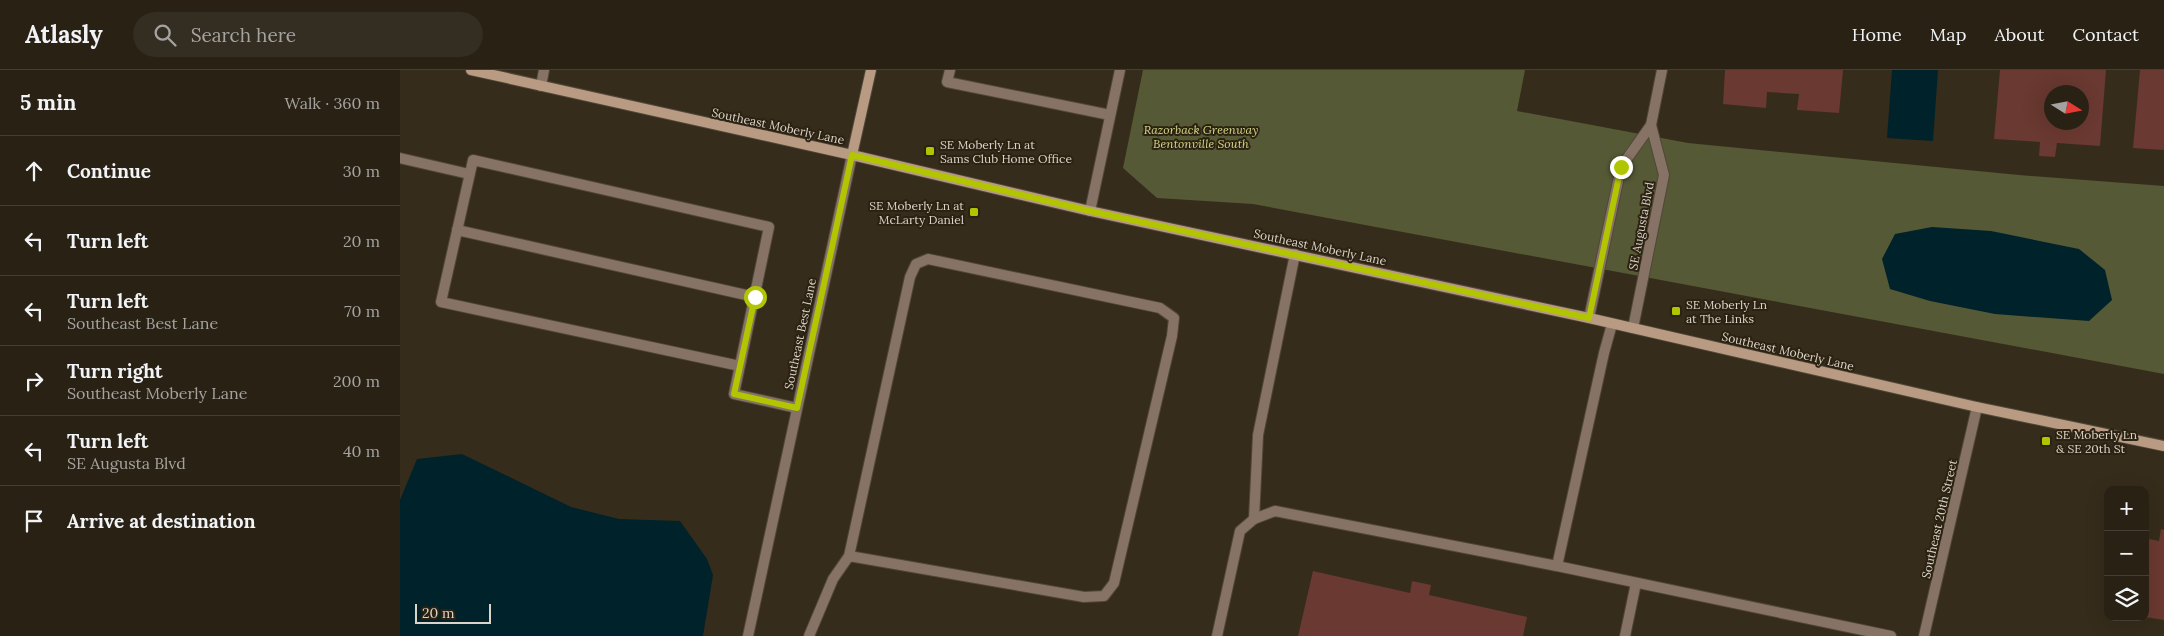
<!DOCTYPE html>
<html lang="en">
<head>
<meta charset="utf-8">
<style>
	:root { --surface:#282114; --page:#342e22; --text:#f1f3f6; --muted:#a5a3a0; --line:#443e34 }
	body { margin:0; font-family:Lora,serif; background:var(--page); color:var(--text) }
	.controls { position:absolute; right:15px; bottom:15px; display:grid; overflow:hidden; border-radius:10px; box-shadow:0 5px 20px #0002 }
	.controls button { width:45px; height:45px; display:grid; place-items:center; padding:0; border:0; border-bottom:1px solid var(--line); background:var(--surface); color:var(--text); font:25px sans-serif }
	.compass { position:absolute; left:1644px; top:15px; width:45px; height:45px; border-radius:50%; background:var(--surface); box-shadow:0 5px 20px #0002; rotate:101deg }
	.scale { position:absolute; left:15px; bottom:12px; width:76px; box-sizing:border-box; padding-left:5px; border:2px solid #dbd4ca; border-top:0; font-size:14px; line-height:18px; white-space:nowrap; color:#dbd4ca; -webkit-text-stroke:4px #2c2211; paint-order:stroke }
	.stop { position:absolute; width:15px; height:15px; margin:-11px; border:4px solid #b1c500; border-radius:50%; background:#fff }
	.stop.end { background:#b1c500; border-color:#fff; box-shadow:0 1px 5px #0008 }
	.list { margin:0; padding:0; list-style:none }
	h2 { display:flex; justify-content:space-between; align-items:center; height:65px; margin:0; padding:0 20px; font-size:21px }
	h2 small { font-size:16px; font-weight:400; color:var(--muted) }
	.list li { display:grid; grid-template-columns:32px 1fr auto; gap:15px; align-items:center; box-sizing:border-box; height:70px; padding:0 20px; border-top:1px solid var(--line) }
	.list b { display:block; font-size:19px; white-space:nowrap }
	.list p { margin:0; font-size:16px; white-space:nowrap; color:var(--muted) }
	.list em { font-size:16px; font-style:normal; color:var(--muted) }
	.icon { flex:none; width:28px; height:28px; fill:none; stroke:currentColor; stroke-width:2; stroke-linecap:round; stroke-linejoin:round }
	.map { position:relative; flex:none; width:1764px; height:566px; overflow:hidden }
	header { display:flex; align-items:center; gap:30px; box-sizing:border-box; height:70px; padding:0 25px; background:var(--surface); border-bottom:1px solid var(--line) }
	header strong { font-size:24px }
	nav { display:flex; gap:28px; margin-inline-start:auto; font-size:18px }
	.search { width:350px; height:45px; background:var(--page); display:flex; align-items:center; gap:12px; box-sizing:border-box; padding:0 18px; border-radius:28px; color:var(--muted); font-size:19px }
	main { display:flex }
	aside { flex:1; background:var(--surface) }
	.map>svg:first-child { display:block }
	.green { fill:#555935 }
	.water { fill:#00222a }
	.building { fill:#6a3931; fill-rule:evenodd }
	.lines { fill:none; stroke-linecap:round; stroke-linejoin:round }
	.lane-casing { stroke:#504737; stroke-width:12 }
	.street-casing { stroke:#504737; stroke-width:12 }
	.secondary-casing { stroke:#504737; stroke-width:12 }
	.lane { stroke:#877365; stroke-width:10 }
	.street { stroke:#877365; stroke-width:10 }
	.secondary { stroke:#b99a83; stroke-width:10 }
	.route { stroke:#b1c500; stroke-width:6 }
	.poi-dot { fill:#b1c500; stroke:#2c2211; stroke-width:2 }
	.labels { text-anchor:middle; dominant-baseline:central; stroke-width:4; stroke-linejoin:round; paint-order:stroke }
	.street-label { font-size:12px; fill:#dbd4ca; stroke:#2c2211 }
	.park-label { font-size:12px; font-style:italic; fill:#d1d889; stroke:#2c2211 }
	.poi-label { font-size:12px; fill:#dbd4ca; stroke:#2c2211; text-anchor:start }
</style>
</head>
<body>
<header>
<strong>Atlasly</strong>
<div class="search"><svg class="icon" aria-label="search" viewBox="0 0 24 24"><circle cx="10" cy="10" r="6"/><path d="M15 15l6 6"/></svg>Search here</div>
<nav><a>Home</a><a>Map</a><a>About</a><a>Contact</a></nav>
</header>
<main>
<aside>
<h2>5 min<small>Walk · 360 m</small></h2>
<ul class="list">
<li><svg class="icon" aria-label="ahead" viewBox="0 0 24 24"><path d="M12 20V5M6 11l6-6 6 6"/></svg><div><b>Continue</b></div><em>30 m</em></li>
<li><svg class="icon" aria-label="left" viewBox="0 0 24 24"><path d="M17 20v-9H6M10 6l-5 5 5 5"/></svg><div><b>Turn left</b></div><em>20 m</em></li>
<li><svg class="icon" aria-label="left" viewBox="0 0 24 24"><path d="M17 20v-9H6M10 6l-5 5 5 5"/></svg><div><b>Turn left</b><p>Southeast Best Lane</p></div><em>70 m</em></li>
<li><svg class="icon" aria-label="right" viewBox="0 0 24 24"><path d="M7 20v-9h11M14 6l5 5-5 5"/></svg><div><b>Turn right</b><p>Southeast Moberly Lane</p></div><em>200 m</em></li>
<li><svg class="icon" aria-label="left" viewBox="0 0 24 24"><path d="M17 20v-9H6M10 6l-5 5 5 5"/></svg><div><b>Turn left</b><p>SE Augusta Blvd</p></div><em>40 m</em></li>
<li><svg class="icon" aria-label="arrive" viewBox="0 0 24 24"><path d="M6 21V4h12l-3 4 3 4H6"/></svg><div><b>Arrive at destination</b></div></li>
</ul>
</aside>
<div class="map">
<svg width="1764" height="566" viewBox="0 0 1764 566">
	<rect width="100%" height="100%" fill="#362c1b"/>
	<path class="green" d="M743,0H1125L1117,41L1288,73L1619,105L1764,116V304L853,134L757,128L723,98Z"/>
	<g class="water">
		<path d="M1492,0H1538L1533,71L1487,68Z"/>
		<path d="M1532,157L1591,161L1679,179L1705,200L1712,230L1689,251L1595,244L1530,231L1490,219L1482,189L1495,164Z"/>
		<path d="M62,384L171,437L219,449L280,451L307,489L313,505L303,566H0V430L17,389Z"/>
	</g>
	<g class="building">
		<path d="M1325,0H1443L1439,43L1397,40L1399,24L1367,22L1366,38L1323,34Z"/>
		<path d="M1600,0H1706L1700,76L1657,73L1655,87L1639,86L1640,72L1594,69ZM1652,22H1682V52H1652Z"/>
		<path d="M1740,0H1764V80L1733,78Z"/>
		<path d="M1761,459L1764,460V550L1745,547V468L1759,471Z"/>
		<path d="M913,501L1010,523L1012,511L1031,515L1029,525L1127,547L1123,566H898Z"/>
	</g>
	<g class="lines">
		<g class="lane-casing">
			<g id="lane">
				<path d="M550,0L547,12L710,45"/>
				<path d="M141,16L144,0"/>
				<path d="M0,88L69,104"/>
				<path d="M690,141L720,0"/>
				<path d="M57,160L355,227"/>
				<path d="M1212,254L1204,283L1157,496L1491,566"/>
				<path d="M340,296L41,232L73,90L369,157L334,324L397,338"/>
				<path d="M854,449L858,365L895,184"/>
				<path d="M348,566L452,85"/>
				<path d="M409,566L433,509L449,486L510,207L516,194L528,189L760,238L774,248L772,266L714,513L704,526L684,527L449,486"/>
				<path d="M817,566L840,461L854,449L875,441L1157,496"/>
				<path d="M1225,566L1236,513"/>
			</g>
		</g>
		<g class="street-casing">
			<g id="street">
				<path d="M1189,248L1221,97L1251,55L1262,0"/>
				<path d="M1233,258L1264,105L1251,55"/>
				<path d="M1524,566L1577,337"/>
			</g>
		</g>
		<g class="secondary-casing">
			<g id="secondary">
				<path d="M71,0L452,85L690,141L1189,248L1577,337L1764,376"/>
				<path d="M452,85L471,0"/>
			</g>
		</g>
		<use href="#lane" class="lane"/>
		<use href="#street" class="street"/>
		<use href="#secondary" class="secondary"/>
	</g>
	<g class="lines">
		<path class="route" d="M355,227L334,324L397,338L452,85L690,141L1189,248L1221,97"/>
	</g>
	<g class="poi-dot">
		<rect x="525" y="76" width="10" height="10" rx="2.5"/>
		<rect x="569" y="137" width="10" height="10" rx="2.5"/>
		<rect x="1271" y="236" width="10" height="10" rx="2.5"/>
		<rect x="1641" y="366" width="10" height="10" rx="2.5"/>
	</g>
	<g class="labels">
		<g class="street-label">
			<text transform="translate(378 56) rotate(12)">Southeast Moberly Lane</text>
			<text transform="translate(1241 156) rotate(-79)">SE Augusta Blvd</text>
			<text transform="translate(920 177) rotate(12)">Southeast Moberly Lane</text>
			<text transform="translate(400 264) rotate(-78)">Southeast Best Lane</text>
			<text transform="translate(1388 281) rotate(13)">Southeast Moberly Lane</text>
			<text transform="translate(1539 449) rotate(-77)">Southeast 20th Street</text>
		</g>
		<g class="park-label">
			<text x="801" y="59">Razorback Greenway<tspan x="801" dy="14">Bentonville South</tspan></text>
		</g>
		<g class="poi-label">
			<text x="540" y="74">SE Moberly Ln at<tspan x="540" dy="14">Sams Club Home Office</tspan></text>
			<text x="564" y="135" text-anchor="end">SE Moberly Ln at<tspan x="564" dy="14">McLarty Daniel</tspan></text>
			<text x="1286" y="234">SE Moberly Ln<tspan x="1286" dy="14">at The Links</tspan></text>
			<text x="1656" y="364">SE Moberly Ln<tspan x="1656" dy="14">&amp; SE 20th St</tspan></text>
		</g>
	</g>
</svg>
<div class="controls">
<button>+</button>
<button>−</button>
<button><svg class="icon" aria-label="layers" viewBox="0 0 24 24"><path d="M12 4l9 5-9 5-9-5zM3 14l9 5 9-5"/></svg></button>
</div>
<svg class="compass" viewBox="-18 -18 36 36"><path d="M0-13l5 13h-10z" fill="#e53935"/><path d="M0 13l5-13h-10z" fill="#a5a3a0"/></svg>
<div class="scale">20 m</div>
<div class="stop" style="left:355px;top:227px"></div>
<div class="stop end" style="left:1221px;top:97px"></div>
</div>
</main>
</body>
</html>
